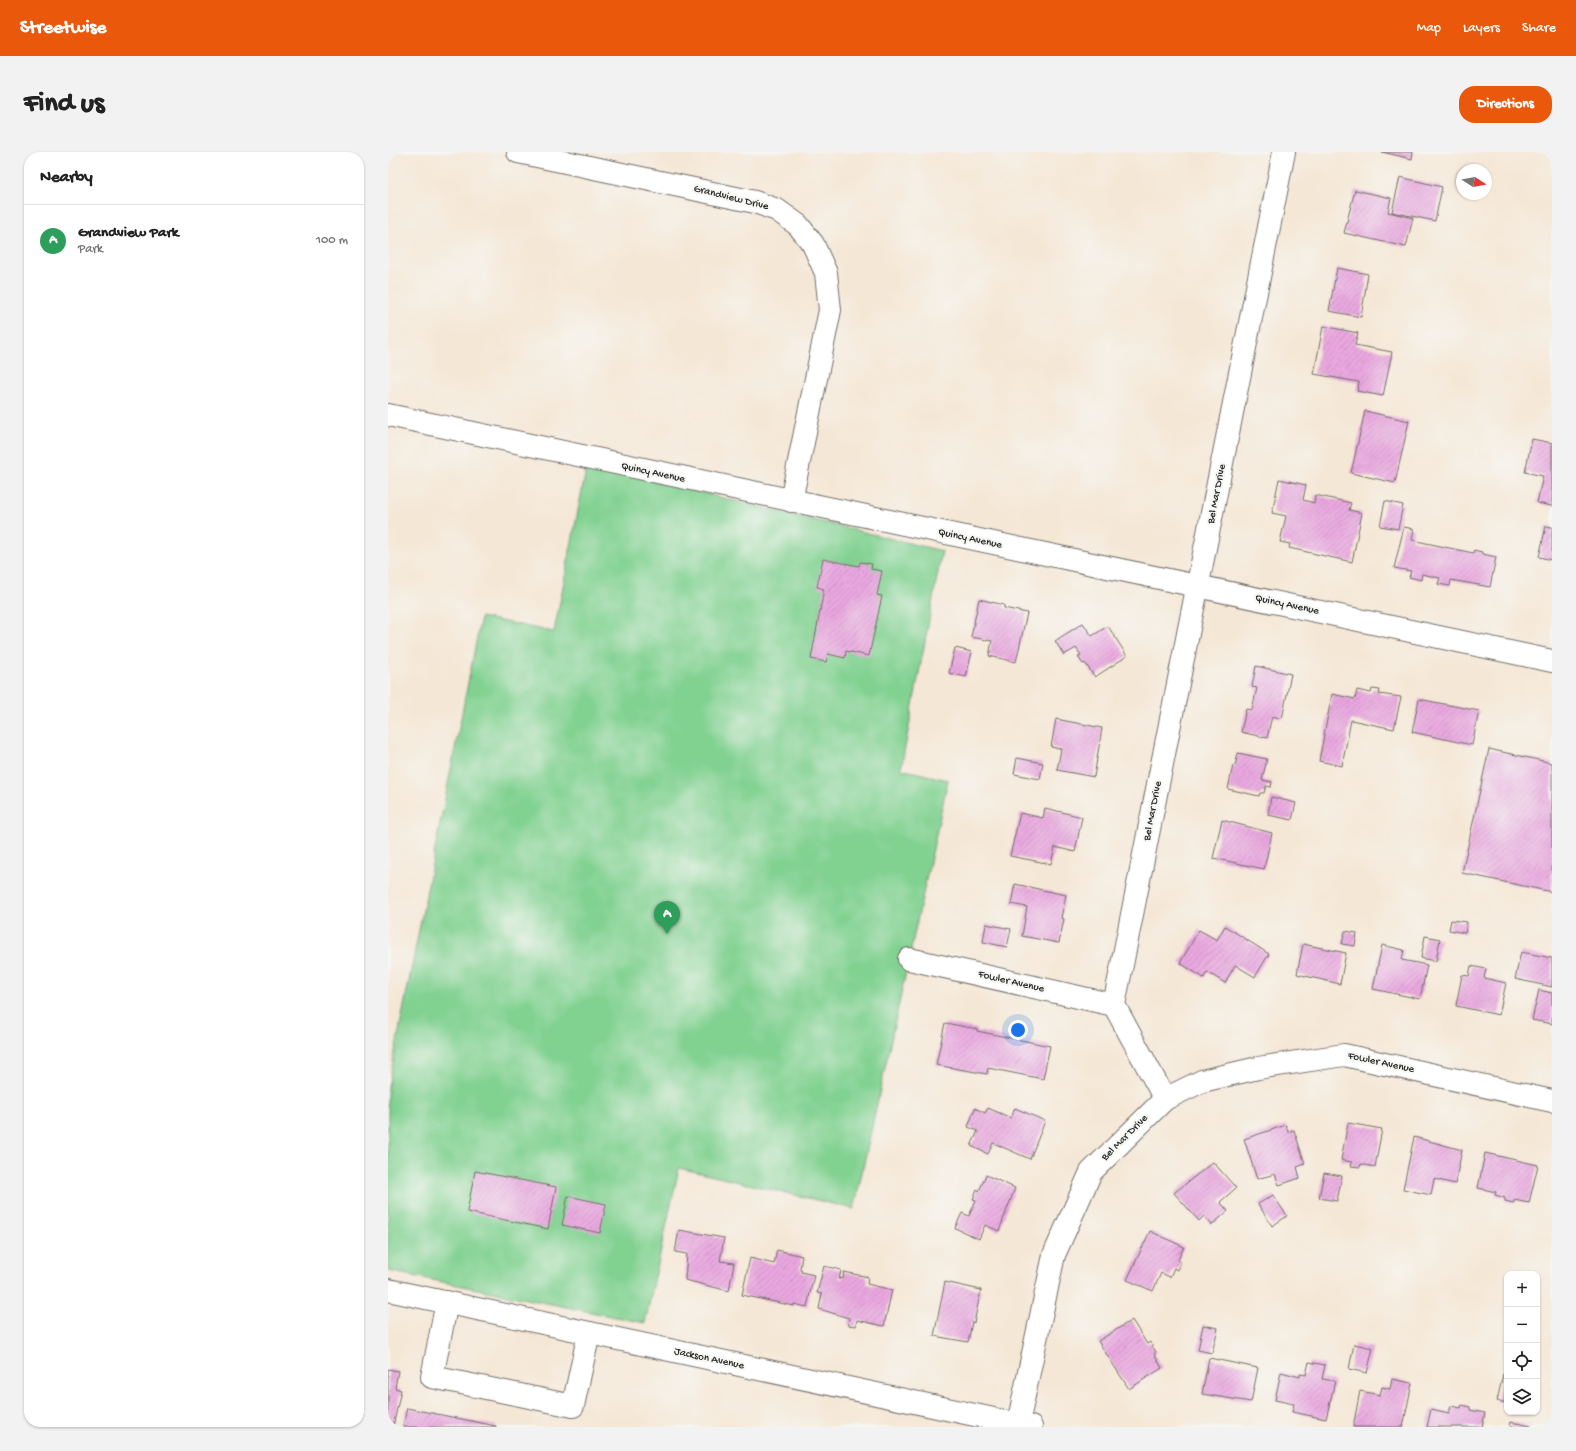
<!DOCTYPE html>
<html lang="en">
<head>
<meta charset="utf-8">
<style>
	:root { --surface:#fff; --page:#f2f2f2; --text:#222; --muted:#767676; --line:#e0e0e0; --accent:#ea580c }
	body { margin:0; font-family:"Gochi Hand",sans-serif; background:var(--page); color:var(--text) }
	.controls { position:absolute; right:12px; bottom:12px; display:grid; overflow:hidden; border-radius:8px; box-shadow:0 1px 3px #0004 }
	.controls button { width:36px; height:36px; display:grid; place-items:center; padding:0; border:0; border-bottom:1px solid var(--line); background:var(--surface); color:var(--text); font:20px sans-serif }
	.compass { position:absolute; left:1068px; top:12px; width:36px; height:36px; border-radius:50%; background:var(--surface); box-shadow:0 1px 3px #0004; rotate:101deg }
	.you { position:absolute; left:630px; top:878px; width:14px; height:14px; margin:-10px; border:3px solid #fff; border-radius:50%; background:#1a73e8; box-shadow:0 0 0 6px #1a73e833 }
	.badge { display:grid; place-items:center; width:26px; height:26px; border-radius:50%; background:var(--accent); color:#fff; font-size:13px; font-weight:700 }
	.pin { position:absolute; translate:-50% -33px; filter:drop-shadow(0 1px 2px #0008) }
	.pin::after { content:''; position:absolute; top:21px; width:14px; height:12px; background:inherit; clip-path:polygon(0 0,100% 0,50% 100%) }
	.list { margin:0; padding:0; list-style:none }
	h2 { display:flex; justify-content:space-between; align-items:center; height:52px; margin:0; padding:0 16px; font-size:17px }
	h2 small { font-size:13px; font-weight:400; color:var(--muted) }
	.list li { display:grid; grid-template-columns:26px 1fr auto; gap:12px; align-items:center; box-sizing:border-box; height:72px; padding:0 16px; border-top:1px solid var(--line) }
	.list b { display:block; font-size:15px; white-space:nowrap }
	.list p { margin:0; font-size:13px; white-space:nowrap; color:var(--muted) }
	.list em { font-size:13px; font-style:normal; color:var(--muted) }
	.icon { flex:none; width:22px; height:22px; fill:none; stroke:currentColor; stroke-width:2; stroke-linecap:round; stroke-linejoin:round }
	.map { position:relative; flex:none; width:1164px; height:1275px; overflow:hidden; border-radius:16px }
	header { display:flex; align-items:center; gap:24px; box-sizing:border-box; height:56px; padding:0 20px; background:var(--accent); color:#fff }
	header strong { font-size:19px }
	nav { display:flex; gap:22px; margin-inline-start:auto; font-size:14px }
	.intro { display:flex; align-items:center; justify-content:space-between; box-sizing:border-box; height:96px; padding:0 24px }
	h1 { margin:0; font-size:28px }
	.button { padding:10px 18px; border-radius:16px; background:var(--accent); color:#fff; font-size:14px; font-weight:700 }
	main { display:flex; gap:24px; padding:0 24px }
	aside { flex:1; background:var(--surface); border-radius:16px; box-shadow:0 1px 3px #0004 }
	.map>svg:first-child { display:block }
	.park { fill:#81d191; stroke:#567e5e }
	.building { fill:url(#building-hatch) }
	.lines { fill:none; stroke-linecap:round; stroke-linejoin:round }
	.minor-casing { stroke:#726d67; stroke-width:24 }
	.minor { stroke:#fff; stroke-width:22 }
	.labels { text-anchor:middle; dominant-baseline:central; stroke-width:4; stroke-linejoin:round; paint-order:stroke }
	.street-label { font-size:11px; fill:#2b2b2b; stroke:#f6f6f2 }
</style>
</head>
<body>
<header>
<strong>Streetwise</strong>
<nav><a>Map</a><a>Layers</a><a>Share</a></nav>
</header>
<div class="intro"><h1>Find us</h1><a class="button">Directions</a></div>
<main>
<aside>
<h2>Nearby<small></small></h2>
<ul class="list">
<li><span class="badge" style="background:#2e9e5b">A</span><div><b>Grandview Park</b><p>Park</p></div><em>100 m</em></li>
</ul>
</aside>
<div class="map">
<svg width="1164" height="1275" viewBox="0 0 1164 1275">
	<defs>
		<pattern id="building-hatch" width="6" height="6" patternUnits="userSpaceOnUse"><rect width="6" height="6" fill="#eaa8e0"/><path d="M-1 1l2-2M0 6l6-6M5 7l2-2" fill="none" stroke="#be89b6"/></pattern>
	</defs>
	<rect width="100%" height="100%" fill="#f6f6f2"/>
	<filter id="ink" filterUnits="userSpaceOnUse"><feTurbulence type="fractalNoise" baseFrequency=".025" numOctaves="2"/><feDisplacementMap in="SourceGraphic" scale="8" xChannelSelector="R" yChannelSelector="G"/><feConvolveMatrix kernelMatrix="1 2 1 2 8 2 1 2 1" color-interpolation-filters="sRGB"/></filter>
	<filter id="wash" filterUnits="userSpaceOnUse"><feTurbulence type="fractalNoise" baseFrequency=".012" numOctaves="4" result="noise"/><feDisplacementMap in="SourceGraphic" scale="16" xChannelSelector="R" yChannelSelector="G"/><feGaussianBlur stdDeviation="0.9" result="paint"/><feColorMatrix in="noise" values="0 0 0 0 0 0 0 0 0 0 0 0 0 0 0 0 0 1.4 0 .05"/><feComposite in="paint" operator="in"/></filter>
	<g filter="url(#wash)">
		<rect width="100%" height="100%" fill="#f5e7d6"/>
		<path class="park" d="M199,313L554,399L513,617L560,628L466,1057L291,1016L257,1171L0,1119V935L93,465L166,480Z"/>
		<g id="blocks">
			<g class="building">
				<path d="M994,0H1025L1024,7Z"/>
				<path d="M1012,25L1054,35L1047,69L1004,60Z"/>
				<path d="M967,38L1003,46L1000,60L1025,66L1018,95L956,81Z"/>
				<path d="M949,116L980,122L973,165L941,159Z"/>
				<path d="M935,174L970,181L967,193L1004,200L995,244L969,239L971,230L926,222Z"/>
				<path d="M977,259L1021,269L1007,331L963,321Z"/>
				<path d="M1144,287L1164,291V354L1149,351L1155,324L1137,320Z"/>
				<path d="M891,327L918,333L915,348L926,351L927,343L963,351L961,358L974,361L964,410L901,396L902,392L892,390L898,364L884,361Z"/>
				<path d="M997,349L1015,353L1010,377L992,374Z"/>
				<path d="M1158,374L1164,375V408L1151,405Z"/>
				<path d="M1016,375L1026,377L1024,388L1085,401L1086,398L1094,400V402L1108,405L1102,435L1063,428L1062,434L1050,432L1052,426L1034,422L1033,428L1021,425L1023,419L1006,416Z"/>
				<path d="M435,407L471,414L472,410L484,412L483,417L494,419L489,443L494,444L481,504L458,499L457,506L440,502L438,510L423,507L436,437L429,435Z"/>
				<path d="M591,447L616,453V456L639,461L628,510L601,504L604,489L583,485Z"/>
				<path d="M695,471L704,484L720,474L739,504L707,525L697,511L695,512L690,505L693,503L688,496L676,503L667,489Z"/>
				<path d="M567,496L584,500L578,525L561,521Z"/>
				<path d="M868,514L903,522L894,567L884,564L879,586L853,580L858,557L864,558L869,536L864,535Z"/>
				<path d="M984,537L992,538L991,542L1013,545L1006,577L963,568L954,614L931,609L944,542L967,547L969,538L983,541Z"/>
				<path d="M1031,547L1091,559L1084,593L1024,580Z"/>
				<path d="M668,567L714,576L706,625L669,618L673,597L663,595Z"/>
				<path d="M1101,597L1164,611V740L1074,721Z"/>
				<path d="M850,601L879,607L874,628L884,630L883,635L878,634L876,641H872L871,644L840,637L845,613L847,614Z"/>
				<path d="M629,606L655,611L652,627L626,622Z"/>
				<path d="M883,645L908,651L904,668L880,663Z"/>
				<path d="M657,656L694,665L687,700L667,695L663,712L622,704L632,661L655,666Z"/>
				<path d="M834,668L884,681L876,717L825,706Z"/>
				<path d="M627,732L678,743L673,766L676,767L671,791L634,784L639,755L623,752Z"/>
				<path d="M1063,768L1079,770L1077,781L1061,778Z"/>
				<path d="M598,772L623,777L619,795L595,790Z"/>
				<path d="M837,774L881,802L867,825L847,813L837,831L819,820L816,826L792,811L811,778L829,788Z"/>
				<path d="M957,779L969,781L967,794L954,792Z"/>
				<path d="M1037,784L1052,787L1048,809L1033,806Z"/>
				<path d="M915,792L958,801L952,832L909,822Z"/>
				<path d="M994,793L1016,798L1014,808L1039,813L1032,847L985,837Z"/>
				<path d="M1133,800L1164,806V835L1127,827Z"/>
				<path d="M1083,814L1098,817L1096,826L1118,831L1111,863L1068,854L1074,823L1081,824Z"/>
				<path d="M1151,838L1164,841V872L1144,868Z"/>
				<path d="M557,871L589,877V879L662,894L655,927L600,916L599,922L548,913Z"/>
				<path d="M587,956L597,961L600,956L623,966L627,956L657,969L642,1007L605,991L600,1002L583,994L590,979L580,975Z"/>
				<path d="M960,971L994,977L987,1015L973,1012L972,1015L963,1014L964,1010L953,1008Z"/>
				<path d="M898,973L900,980L906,978L917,1012L909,1015L912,1026L891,1033L887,1022L869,1027L856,987Z"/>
				<path d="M1026,985L1074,998L1067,1032L1046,1027L1043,1043L1015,1037Z"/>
				<path d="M1097,1001L1150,1013L1141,1051L1126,1048V1051L1117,1049V1046L1107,1043L1108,1040L1090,1036Z"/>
				<path d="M825,1010L848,1036L832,1050L840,1059L824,1073L816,1064L811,1069L786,1041Z"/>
				<path d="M87,1019L168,1035L160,1077L79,1060Z"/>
				<path d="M936,1021L954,1024L949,1049L931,1046Z"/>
				<path d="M598,1023L627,1036L611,1079L597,1073L591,1087L567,1076L574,1061L581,1064L588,1048L585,1047L589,1037L591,1039Z"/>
				<path d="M885,1043L899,1064L884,1074L870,1052Z"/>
				<path d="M180,1044L218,1052L212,1081L174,1073Z"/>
				<path d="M291,1078L336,1086L332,1109L346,1111L341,1139L297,1128L299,1102L287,1100Z"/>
				<path d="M762,1079L796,1095L790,1108L793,1110L789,1118L786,1116L782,1125L773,1121L765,1139L739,1128Z"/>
				<path d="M389,1098L414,1104L412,1117L414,1118L413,1120L426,1123L419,1155L406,1152V1154L354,1143L362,1106L386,1112Z"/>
				<path d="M436,1114L453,1118L451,1128L452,1126L455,1127L456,1120L480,1125L479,1132L504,1138L496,1174L469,1168L468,1174L460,1173L461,1166L431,1157L434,1142L429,1141Z"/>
				<path d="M557,1130L593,1138L586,1171L584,1170L580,1190L546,1184Z"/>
				<path d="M744,1168L759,1192L762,1190L768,1200L766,1202L774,1216L741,1237L710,1189Z"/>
				<path d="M815,1173L830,1176L824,1201L810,1198Z"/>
				<path d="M966,1192L985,1196L979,1221L961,1217Z"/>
				<path d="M821,1206L870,1216L863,1250L814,1242Z"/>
				<path d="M921,1210L937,1213L934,1227L947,1229L938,1267L904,1260L906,1252L887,1248L893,1220L912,1225V1222L918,1223Z"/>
				<path d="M0,1217L10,1219L7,1236L13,1238L5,1275H0Z"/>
				<path d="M1115,1222L1119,1223V1251L1109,1249Z"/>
				<path d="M1004,1227L1024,1231L1015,1275H965L972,1239L992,1243L994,1235L1002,1237Z"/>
				<path d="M1074,1253L1082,1255V1258L1097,1261L1094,1275H1039L1043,1257L1061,1261L1063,1254L1073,1256Z"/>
				<path d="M19,1256L108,1274V1275H15Z"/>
				<path d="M1123,1270L1143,1274V1275H1122Z"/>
			</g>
		</g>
	</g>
	<g filter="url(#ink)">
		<use href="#blocks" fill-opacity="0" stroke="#726d67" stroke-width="1"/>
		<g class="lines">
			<g class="minor-casing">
				<g id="minor">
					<path d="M130,0L367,50L389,58L410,73L425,92L438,121L442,158L403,349"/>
					<path d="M0,263L1164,509"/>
					<path d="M521,807L726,853"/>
					<path d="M777,947L814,929L870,916L956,903L1164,949"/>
					<path d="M0,1138L643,1275"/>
					<path d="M59,1150L44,1225L185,1254L201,1181"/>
					<path d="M630,1272L666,1103L703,1020L777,947L726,853L896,0"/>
				</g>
			</g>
			<use href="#minor" class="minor"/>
		</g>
	</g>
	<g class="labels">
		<g class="street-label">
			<text transform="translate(343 46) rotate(14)">Grandview Drive</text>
			<text transform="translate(265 321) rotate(12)">Quincy Avenue</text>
			<text transform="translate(829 342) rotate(-79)">Bel Mar Drive</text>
			<text transform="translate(582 387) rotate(12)">Quincy Avenue</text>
			<text transform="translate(899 453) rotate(12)">Quincy Avenue</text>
			<text transform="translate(765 659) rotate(-79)">Bel Mar Drive</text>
			<text transform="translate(623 830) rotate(13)">Fowler Avenue</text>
			<text transform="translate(993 911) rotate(12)">Fowler Avenue</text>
			<text transform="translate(737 986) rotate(-45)">Bel Mar Drive</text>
			<text transform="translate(321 1207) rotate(12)">Jackson Avenue</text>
		</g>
	</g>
</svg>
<div class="controls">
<button>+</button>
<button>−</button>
<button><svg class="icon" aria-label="locate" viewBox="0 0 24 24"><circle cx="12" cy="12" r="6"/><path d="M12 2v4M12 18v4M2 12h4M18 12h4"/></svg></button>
<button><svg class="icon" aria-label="layers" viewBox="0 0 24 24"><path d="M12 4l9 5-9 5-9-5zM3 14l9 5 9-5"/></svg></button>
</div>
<svg class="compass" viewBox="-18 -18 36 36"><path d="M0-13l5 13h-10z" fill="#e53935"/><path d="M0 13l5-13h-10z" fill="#767676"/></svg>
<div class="you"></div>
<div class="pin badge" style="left:279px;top:782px;background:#2e9e5b">A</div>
</div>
</main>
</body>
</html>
